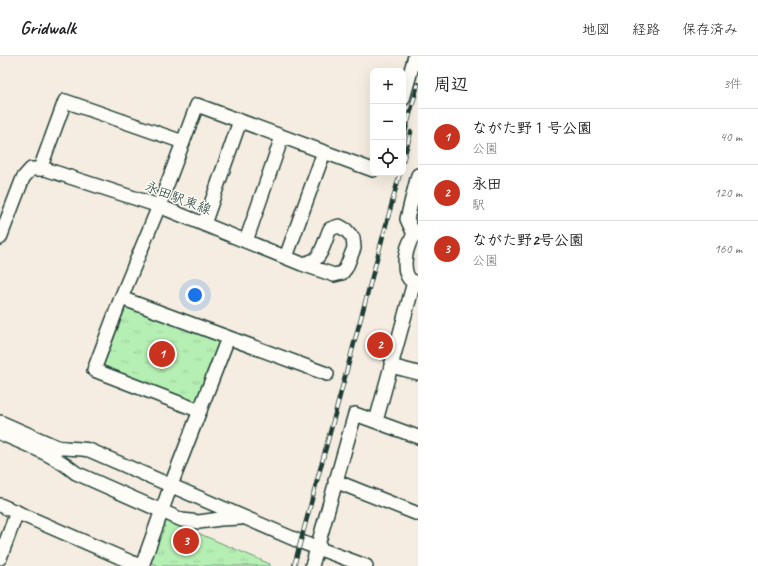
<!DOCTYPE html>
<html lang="ja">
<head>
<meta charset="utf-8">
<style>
	:root { --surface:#fff; --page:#f2f2f2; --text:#202124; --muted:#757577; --line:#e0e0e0; --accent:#c8321e }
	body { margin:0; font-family:Caveat,"Klee One",sans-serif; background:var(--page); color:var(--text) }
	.controls { position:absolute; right:12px; top:12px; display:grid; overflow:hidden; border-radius:8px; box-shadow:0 4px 16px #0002 }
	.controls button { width:36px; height:36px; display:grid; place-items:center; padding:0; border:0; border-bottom:1px solid var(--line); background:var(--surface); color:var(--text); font:20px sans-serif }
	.you { position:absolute; left:195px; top:239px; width:14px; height:14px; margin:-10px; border:3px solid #fff; border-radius:50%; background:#1a73e8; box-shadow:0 0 0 6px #1a73e833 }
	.badge { display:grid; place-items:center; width:26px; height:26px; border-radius:50%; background:var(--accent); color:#fff; font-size:13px; font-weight:700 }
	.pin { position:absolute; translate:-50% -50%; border:2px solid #fff; box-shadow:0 1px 4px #0006 }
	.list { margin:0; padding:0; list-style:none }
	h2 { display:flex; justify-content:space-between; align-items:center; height:52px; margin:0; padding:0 16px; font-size:17px }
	h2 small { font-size:13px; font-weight:400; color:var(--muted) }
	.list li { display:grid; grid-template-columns:26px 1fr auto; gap:12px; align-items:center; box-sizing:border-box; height:56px; padding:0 16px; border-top:1px solid var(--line) }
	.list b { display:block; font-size:15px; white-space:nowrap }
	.list p { margin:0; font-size:13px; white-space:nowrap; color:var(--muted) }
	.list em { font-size:13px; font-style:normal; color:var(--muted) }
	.icon { flex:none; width:22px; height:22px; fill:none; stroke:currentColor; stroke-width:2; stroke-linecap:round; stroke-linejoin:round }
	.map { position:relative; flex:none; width:418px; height:510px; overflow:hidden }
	header { display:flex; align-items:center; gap:24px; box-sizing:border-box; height:56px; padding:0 20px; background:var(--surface); border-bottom:1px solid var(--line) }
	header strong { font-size:19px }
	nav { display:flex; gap:22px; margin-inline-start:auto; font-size:14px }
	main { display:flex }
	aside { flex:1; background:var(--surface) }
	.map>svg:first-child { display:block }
	.park { fill:url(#park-tufts); stroke:#6a9674 }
	.building { fill:#d6b288; stroke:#1f3d34 }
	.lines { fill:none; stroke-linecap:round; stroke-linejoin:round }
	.minor-casing { stroke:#1f3d34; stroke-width:16 }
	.minor { stroke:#fdfcf7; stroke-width:13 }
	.rail-casing { stroke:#1f3d34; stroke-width:4.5 }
	.rail { stroke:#fdfcf7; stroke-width:3; stroke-dasharray:9; stroke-linecap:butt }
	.labels { text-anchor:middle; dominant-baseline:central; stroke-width:3; stroke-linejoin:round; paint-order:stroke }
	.street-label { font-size:14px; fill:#1f3d34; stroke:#fdfcf7 }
</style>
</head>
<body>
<header>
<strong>Gridwalk</strong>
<nav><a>地図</a><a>経路</a><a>保存済み</a></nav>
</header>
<main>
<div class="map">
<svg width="418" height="510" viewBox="0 0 418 510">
	<defs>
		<pattern id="park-tufts" width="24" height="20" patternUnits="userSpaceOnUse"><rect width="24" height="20" fill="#b6efb3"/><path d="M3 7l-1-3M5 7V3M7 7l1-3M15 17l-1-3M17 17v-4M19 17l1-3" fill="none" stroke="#9cce9b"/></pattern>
	</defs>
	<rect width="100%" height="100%" fill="#f5ede1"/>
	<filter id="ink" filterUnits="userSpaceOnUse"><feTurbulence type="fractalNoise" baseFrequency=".025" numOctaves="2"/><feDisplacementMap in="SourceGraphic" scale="8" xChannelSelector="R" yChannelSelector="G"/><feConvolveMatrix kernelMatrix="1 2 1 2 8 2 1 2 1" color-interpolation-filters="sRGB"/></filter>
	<g filter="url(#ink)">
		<g class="park">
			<path d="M127,249L221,285L198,347L103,311Z"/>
			<path d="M165,463L270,508V510H159L149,506Z"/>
		</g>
		<path class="building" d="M377,277L389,280L385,292L387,293L384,304L371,300Z"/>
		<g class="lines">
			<g class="minor-casing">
				<g id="minor">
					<path d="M403,43L415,0"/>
					<path d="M40,113L65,45L183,86"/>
					<path d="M204,168L240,65"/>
					<path d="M418,176C405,182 397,228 418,226"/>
					<path d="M414,178L407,163L418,119"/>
					<path d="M0,182L23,122L31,113H45L159,150L302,208L334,219L342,217L346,212L354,192L353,182L346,174L339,170L330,173C326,181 322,200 314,204C311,206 306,207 302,208"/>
					<path d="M246,185L282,81"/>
					<path d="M286,201L324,96"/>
					<path d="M121,242L327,318"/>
					<path d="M391,310L418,317"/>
					<path d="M200,355L94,314L121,242L159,150L197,49L373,114"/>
					<path d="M376,365L414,226"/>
					<path d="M0,366L57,391C68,393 78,392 89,394L301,486L366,510"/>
					<path d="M0,377C27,389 53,398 76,417L182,464L199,466L220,463L241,462"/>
					<path d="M335,425L418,458"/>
					<path d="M0,449L140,510"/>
					<path d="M0,502L17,456"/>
					<path d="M142,510L171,429L228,282"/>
					<path d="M312,510L355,358L418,381"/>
				</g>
			</g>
			<use href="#minor" class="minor"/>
			<g class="rail-casing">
				<g id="rail">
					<path d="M403,84L418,28"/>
					<path d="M403,105L411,76"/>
					<path d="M294,510L400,117"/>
				</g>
			</g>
			<use href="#rail" class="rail"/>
		</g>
	</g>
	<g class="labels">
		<g class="street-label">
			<text transform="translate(178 142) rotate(21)">永田駅東線</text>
		</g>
	</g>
</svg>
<div class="controls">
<button>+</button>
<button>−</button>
<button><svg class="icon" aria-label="locate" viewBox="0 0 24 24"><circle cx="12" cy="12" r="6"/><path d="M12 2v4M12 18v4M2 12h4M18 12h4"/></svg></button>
</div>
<div class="you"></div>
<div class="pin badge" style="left:162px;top:298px">1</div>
<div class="pin badge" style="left:380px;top:289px">2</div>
<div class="pin badge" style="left:186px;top:485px">3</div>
</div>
<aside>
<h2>周辺<small>3件</small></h2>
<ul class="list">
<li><span class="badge">1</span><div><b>ながた野１号公園</b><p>公園</p></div><em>40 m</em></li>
<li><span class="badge">2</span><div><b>永田</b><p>駅</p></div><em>120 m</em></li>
<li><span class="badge">3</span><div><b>ながた野2号公園</b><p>公園</p></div><em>160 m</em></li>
</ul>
</aside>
</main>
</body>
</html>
